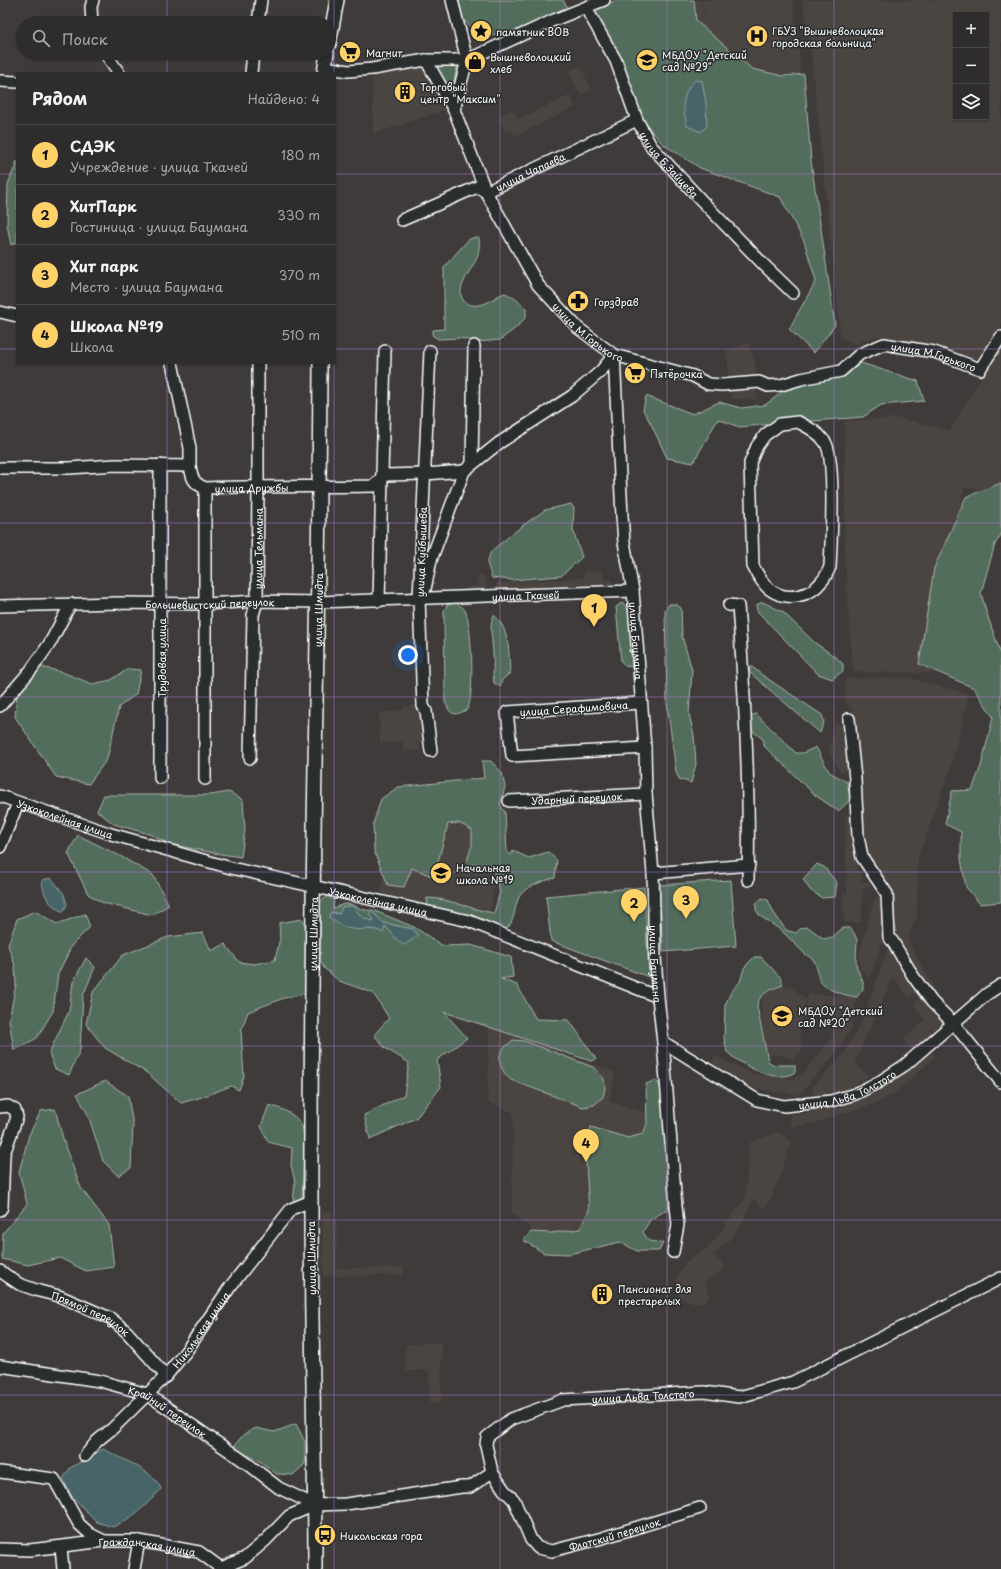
<!DOCTYPE html>
<html lang="ru">
<head>
<meta charset="utf-8">
<style>
	:root { --surface:#2e2c2c; --page:#3a3838; --text:#f1f3f6; --muted:#a7a7a9; --line:#494848; --accent:#ffd166 }
	body { margin:0; font-family:"Playpen Sans",sans-serif; background:var(--page); color:var(--text) }
	.controls { position:absolute; right:12px; top:12px; display:grid; overflow:hidden; border-radius:0px; box-shadow:0 1px 3px #0004 }
	.controls button { width:36px; height:36px; display:grid; place-items:center; padding:0; border:0; border-bottom:1px solid var(--line); background:var(--surface); color:var(--text); font:20px sans-serif }
	.you { position:absolute; left:408px; top:655px; width:14px; height:14px; margin:-10px; border:3px solid #fff; border-radius:50%; background:#1a73e8; box-shadow:0 0 0 6px #1a73e833 }
	.badge { display:grid; place-items:center; width:26px; height:26px; border-radius:50%; background:var(--accent); color:#111; font-size:13px; font-weight:700 }
	.pin { position:absolute; translate:-50% -33px; filter:drop-shadow(0 1px 2px #0008) }
	.pin::after { content:''; position:absolute; top:21px; width:14px; height:12px; background:inherit; clip-path:polygon(0 0,100% 0,50% 100%) }
	.list { margin:0; padding:0; list-style:none }
	h2 { display:flex; justify-content:space-between; align-items:center; height:52px; margin:0; padding:0 16px; font-size:17px }
	h2 small { font-size:13px; font-weight:400; color:var(--muted) }
	.list li { display:grid; grid-template-columns:26px 1fr auto; gap:12px; align-items:center; box-sizing:border-box; height:60px; padding:0 16px; border-top:1px solid var(--line) }
	.list b { display:block; font-size:15px; white-space:nowrap }
	.list p { margin:0; font-size:13px; white-space:nowrap; color:var(--muted) }
	.list em { font-size:13px; font-style:normal; color:var(--muted) }
	.icon { flex:none; width:22px; height:22px; fill:none; stroke:currentColor; stroke-width:2; stroke-linecap:round; stroke-linejoin:round }
	.map { position:relative; flex:none; width:1001px; height:1569px; overflow:hidden }
	.search { position:absolute; background:var(--surface); box-shadow:0 1px 3px #0004; left:16px; top:16px; width:320px; height:44px; display:flex; align-items:center; gap:10px; box-sizing:border-box; padding:0 14px; border-radius:22px; color:var(--muted); font-size:15px }
	.panel { position:absolute; background:var(--surface); box-shadow:0 1px 3px #0004; left:16px; top:72px; width:320px; height:292px; border-radius:0px }
	.map>svg:first-child { display:block }
	.built { fill:#4c4542; fill-rule:evenodd }
	.green { fill:#536d5c; stroke:#a9b6ae; fill-rule:evenodd }
	.water { fill:#466567; stroke:#90a3a4 }
	.lines { fill:none; stroke-linecap:round; stroke-linejoin:round }
	.minor-casing { stroke:#fff; stroke-width:14 }
	.major-casing { stroke:#fff; stroke-width:16 }
	.minor { stroke:#2a2d2e; stroke-width:11 }
	.major { stroke:#2a2d2e; stroke-width:13 }
	.grid { fill:none; stroke:#a976d5; stroke-width:1; stroke-opacity:0.55 }
	.labels { text-anchor:middle; dominant-baseline:central; stroke-width:3; stroke-linejoin:round; paint-order:stroke }
	.poi-label { font-size:10px; fill:#fff; stroke:#2a2d2e; text-anchor:start }
	.street-label { font-size:10px; fill:#fff; stroke:#2a2d2e }
</style>
</head>
<body>
<div class="map">
<svg width="1001" height="1569" viewBox="0 0 1001 1569">
	<rect width="100%" height="100%" fill="#3e3b3a"/>
	<filter id="ink" filterUnits="userSpaceOnUse"><feTurbulence type="fractalNoise" baseFrequency=".025" numOctaves="2"/><feDisplacementMap in="SourceGraphic" scale="8" xChannelSelector="R" yChannelSelector="G"/><feConvolveMatrix kernelMatrix="1 2 1 2 8 2 1 2 1" color-interpolation-filters="sRGB"/></filter>
	<g filter="url(#ink)">
		<g class="built">
			<path d="M623,0H699L715,34L700,0H793L801,72L738,82L718,39L630,80L598,11Z"/>
			<path d="M803,0H1001V327L983,359L877,336L856,344L841,338L811,52ZM956,15H986V117H956Z"/>
			<path d="M423,64L447,109L373,134V75Z"/>
			<path d="M581,66L591,90L580,95L569,71Z"/>
			<path d="M571,95L575,107L515,136L511,130L505,133L498,116L513,109L518,119Z"/>
			<path d="M748,343L756,366L757,399H732L726,351Z"/>
			<path d="M1001,349V488L999,490L964,488L940,673L853,672L845,561V421L899,418L950,430L972,392Z"/>
			<path d="M602,570L605,580H612L613,584L496,590V583L584,578V572Z"/>
			<path d="M484,575L488,593L465,595V588L478,585L477,576Z"/>
			<path d="M909,678L969,694L950,770L918,857L917,917L907,938L934,988L928,992L890,933V906L865,868L857,753L852,709L846,702L845,679Z"/>
			<path d="M417,705L419,716H427L428,743H419L420,751L404,752L403,742L380,743L379,713L402,711L403,707Z"/>
			<path d="M835,722L846,728L851,770L840,772L829,751Z"/>
			<path d="M503,815L502,853L488,920L381,893L390,821Z"/>
			<path d="M845,815L854,816L857,871L861,872L862,881L869,882L870,887L863,888L861,923L844,922L843,893H847Z"/>
			<path d="M875,897H880L881,919L884,921L885,934L869,979L860,968L859,954Z"/>
			<path d="M888,949L894,950L918,991L909,998L893,977L855,1062L868,1076L849,1088L813,1097L812,1087L845,1053L864,1016Z"/>
			<path d="M790,985L806,1000L800,1031L802,1052L793,1060L781,1055H762V988Z"/>
			<path d="M808,994L857,997L851,1029L835,1054L799,1095L746,1087L712,1068L714,1055L752,1074L794,1079L805,1071L830,1041L836,1014L806,1008Z"/>
			<path d="M922,996L943,1021L912,1050L903,1040L925,1020L914,1004Z"/>
			<path d="M489,1027L615,1072L609,1102L658,1115L659,1209L546,1241L512,1214L513,1112L488,1103Z"/>
			<path d="M930,1050L935,1057L899,1090L879,1102L818,1122L791,1127L790,1115L831,1108L876,1092Z"/>
			<path d="M779,1132L792,1142L771,1199L763,1208L753,1199L743,1221L732,1237L714,1255L725,1267L705,1283L710,1298L699,1304L680,1298L676,1278L686,1262L710,1246L745,1198L750,1142Z"/>
			<path d="M322,1212H331V1221H337V1268L403,1267V1275L323,1276Z"/>
			<path d="M441,1342V1403L430,1402L429,1370L406,1371L405,1345Z"/>
		</g>
		<g class="green">
			<path d="M456,0H563L568,9L521,30L487,36L473,30L460,16Z"/>
			<path d="M617,0H694L696,21L752,69L783,76L804,74L811,161L835,325L814,353L789,329L816,281L804,241L780,197L700,168L663,144L640,118L626,79L622,60L592,10Z"/>
			<path d="M458,62L451,96L435,66Z"/>
			<path d="M17,161V242L11,245L7,225L8,184Z"/>
			<path d="M475,237L479,238C480,246 479,252 476,260C471,270 453,292 465,302C470,306 477,306 483,304C492,302 496,295 505,293C514,297 520,302 526,309V317L517,327L500,340L476,342L460,338L438,339L432,335L433,330L444,329V267L468,240Z"/>
			<path d="M861,363L918,381L924,401L881,405L863,417L739,427L718,419L693,463L667,458L651,424L643,410L646,396L693,414L719,402L741,408L765,405L789,387L846,374Z"/>
			<path d="M1001,483V535L995,544L981,593L986,611L1001,655V902L980,904L966,887L961,859V832L945,824L952,791L972,790L981,766L993,717L974,688L919,664L934,568L966,497Z"/>
			<path d="M571,504L574,508L573,530L582,557L561,576L512,580L492,578L487,563L491,551L522,526L545,510Z"/>
			<path d="M763,602L783,612L814,642L838,659L843,664V671L832,679L818,674L757,611L756,605Z"/>
			<path d="M455,603C460,605 464,607 466,613C472,628 475,697 467,710C454,716 451,716 445,702L444,611L447,605Z"/>
			<path d="M622,603L625,605L629,612L633,664L632,667L625,666L621,661L616,607Z"/>
			<path d="M669,604H676L681,608L682,636L692,670L689,714L694,735L696,764L691,783L679,779L676,772L667,703L665,610Z"/>
			<path d="M494,615C510,629 509,653 510,673L502,680L500,687L494,683C492,673 494,664 493,654C493,644 488,623 494,615Z"/>
			<path d="M751,666L762,675L822,715L824,721L820,733L749,672Z"/>
			<path d="M41,667L62,672L92,684L111,680L128,669L141,670L136,694L119,707L107,759L89,784L56,777L15,717L17,693L29,678Z"/>
			<path d="M756,714L796,753H803L816,747L829,772L847,782C851,799 852,800 838,811L815,795L764,746L763,739L751,730L750,716Z"/>
			<path d="M482,761H491L502,773L505,787L500,805L505,812L507,853L511,855L513,851L529,858L548,852L557,860L555,878C545,880 524,887 519,897C513,910 516,922 504,931L428,909L427,898C448,898 472,910 494,913L500,892L493,869L476,864L468,866L467,861L472,845V830L459,823L448,824L434,877L412,868L404,887L388,885L374,851L373,824L381,799L398,787L484,778Z"/>
			<path d="M229,792L243,800L245,830L241,857L214,853L170,844L149,834L114,824L97,811L104,795H210Z"/>
			<path d="M78,835L120,856L153,875L169,905L152,915L103,903L88,894L68,853Z"/>
			<path d="M817,864L824,867L837,883L835,897L822,898L810,890L803,879Z"/>
			<path d="M731,880L736,946L663,952L659,885Z"/>
			<path d="M644,887L649,977L551,941L546,896Z"/>
			<path d="M328,896L334,901L333,909C353,896 357,913 373,910L414,927L443,946L471,945L511,957L513,977L501,979L517,985L536,1019L569,1020L596,1059L591,1061L444,1012L467,1038L437,1060L441,1087L416,1118L370,1139L364,1115L404,1095L409,1063L385,1048L374,1035L389,1018L373,993L339,981L324,968L320,960V902ZM355,910L363,919L373,921L374,920L372,912L384,923L413,929L395,937L391,931L384,926L383,932L379,930L369,929L332,912L339,914Z"/>
			<path d="M762,898L768,900L774,913L786,930L796,933L801,928L808,927L824,939L832,937L843,928H850L854,933L857,940L856,961L857,968L863,982V989L857,997C848,996 826,991 820,981C816,972 819,960 806,955L782,931L760,916L756,910V903Z"/>
			<path d="M35,911L57,924L85,914L90,927L72,945L58,974L53,1011L37,1038L14,1050L9,1020L16,984L15,966L8,945L17,919Z"/>
			<path d="M302,919C311,930 306,978 305,994L284,998L248,1012L241,1031L244,1076L239,1090L231,1086L202,1097L181,1103L147,1073L105,1048L86,1024L93,992L123,955L168,937L203,933L211,951L225,944L239,962L254,964L275,960L280,938L279,923Z"/>
			<path d="M754,957H761L781,978L783,985C772,989 759,993 757,1006L768,1061L774,1065H795V1072C777,1085 741,1065 727,1052L724,1038L725,1005L731,992L740,982L744,968Z"/>
			<path d="M86,958L95,967L83,996L80,1050L69,1075L55,1069L49,1053L69,1011L73,982Z"/>
			<path d="M513,1040L525,1041L595,1068L604,1079L605,1088L603,1097L594,1105L583,1107L511,1080C503,1073 495,1060 503,1049C505,1046 510,1043 513,1040Z"/>
			<path d="M656,1080L661,1087L671,1191L668,1209L650,1220L643,1232L649,1241L663,1243L659,1251H637L620,1242L569,1254L544,1253L523,1240L531,1232L552,1233L580,1229L589,1210L585,1147L591,1127L628,1138L643,1134L647,1124L646,1084Z"/>
			<path d="M105,1081L128,1096L133,1125L131,1168L118,1176L103,1161L88,1115L77,1094Z"/>
			<path d="M269,1105C282,1109 295,1113 302,1126C306,1134 302,1185 302,1198L293,1204L295,1182L291,1165L292,1148L268,1142L261,1126Z"/>
			<path d="M55,1109L66,1149L81,1188L109,1225L114,1267L86,1271L60,1258L28,1265L2,1259L3,1233L27,1204L19,1172L29,1135L41,1111Z"/>
			<path d="M296,1424L305,1442V1464L293,1475L277,1474L258,1460L243,1453L234,1446L244,1434L256,1428L274,1432Z"/>
		</g>
		<g class="water">
			<path d="M695,80L702,81L706,103L707,126L701,132L687,126C683,108 680,95 695,80Z"/>
			<path d="M51,878L64,894L67,905L63,912C49,905 43,896 42,880Z"/>
			<path d="M353,906C359,915 362,919 373,921L374,919L369,914L372,912L384,923L413,929L418,935L405,945C396,942 392,932 385,926L383,933C373,926 363,931 352,929C343,928 335,922 329,917L331,912L339,914L342,907Z"/>
			<path d="M103,1449C120,1458 155,1471 161,1489C146,1506 134,1517 113,1527L97,1522L71,1495L63,1479L70,1468Z"/>
		</g>
		<g class="lines">
			<g class="minor-casing">
				<g id="minor">
					<path id="s1" d="M452,0L467,60L454,110L486,192L538,285L578,328L614,355L693,376L708,384L722,385L759,382L768,386L781,385L801,379L841,371L860,354L884,344L934,352L980,369L1001,337"/>
					<path id="s2" d="M586,8L616,61L637,120L651,146L701,200L764,265L793,293"/>
					<path d="M92,23L91,7L93,0"/>
					<path d="M258,23L261,0"/>
					<path d="M105,53L119,73"/>
					<path d="M426,60L454,110"/>
					<path d="M325,67L348,71L372,69L426,60H467L554,20L604,0"/>
					<path d="M251,73L253,53"/>
					<path d="M0,81L17,82"/>
					<path id="s3" d="M402,220L477,187L486,192L637,120"/>
					<path d="M0,312L17,316"/>
					<path d="M430,351L419,599L423,706L426,711L431,751"/>
					<path id="s4" d="M614,355L622,516L624,542L633,591L645,748L646,794L653,873L655,957L658,997L663,1042L676,1206L678,1225L673,1252"/>
					<path d="M172,363L190,448V466"/>
					<path d="M798,422C809,428 818,432 825,442C836,457 831,544 830,567C828,571 826,577 822,581C810,597 786,602 769,589C762,583 757,574 753,566L750,463L757,446L765,435L780,424Z"/>
					<path d="M472,464L474,346"/>
					<path id="s5" d="M0,468H69L115,465L190,466C192,478 193,483 205,488C262,486 318,487 374,486L384,475L425,474L464,471"/>
					<path d="M425,589L431,560L464,471L499,443L572,396L601,371L614,355"/>
					<path d="M379,601L385,351"/>
					<path d="M729,605L738,606C745,697 750,789 748,880"/>
					<path id="s6" d="M0,606L118,603L205,604L257,601L318,602L633,591"/>
					<path d="M640,703L507,712L512,756L645,748"/>
					<path d="M0,706L31,670L50,643L70,605"/>
					<path d="M849,719L855,779L858,836L862,857L887,894L889,937L893,942L913,976L932,1002L953,1023L1001,1082"/>
					<path id="s7" d="M250,758L253,615L257,601L258,486V363"/>
					<path d="M160,778V465"/>
					<path d="M205,779V488"/>
					<path id="s8" d="M0,796L111,834L231,868L469,921L658,997"/>
					<path id="s9" d="M509,801L646,794"/>
					<path d="M0,847L18,803"/>
					<path d="M653,873L749,865"/>
					<path id="s10" d="M663,1042L757,1100L784,1106L831,1101L855,1094L879,1082L905,1065L987,994L1001,985"/>
					<path d="M0,1107L8,1106L15,1110L17,1117L4,1154L2,1207L0,1210"/>
					<path id="s11" d="M0,1271L19,1284L39,1291L59,1296L110,1318L127,1332L166,1376"/>
					<path id="s12" d="M0,1366L100,1381L147,1394L248,1464L279,1488L315,1505"/>
					<path id="s13" d="M85,1456L97,1441L112,1429L166,1376L187,1350L230,1287L291,1209L311,1201"/>
					<path d="M0,1472L54,1479L79,1524L90,1534L104,1541"/>
					<path id="s14" d="M492,1472L504,1490L514,1500L531,1540L538,1548L552,1551L602,1538L700,1508"/>
					<path d="M61,1547L63,1569"/>
					<path id="s15" d="M0,1549L30,1550L104,1541H139L199,1552L221,1568L245,1558L266,1540L289,1516L315,1505L346,1504L462,1487H470L492,1472L486,1445L487,1437L511,1419L563,1400L704,1392L739,1397L793,1382L1001,1278"/>
					<path d="M134,1569L139,1541"/>
				</g>
			</g>
			<g class="major-casing">
				<g id="major">
					<path d="M329,44L337,0"/>
					<path d="M324,73L327,53"/>
					<path id="s16" d="M315,1569C315,1446 311,1323 311,1199C310,920 319,642 320,363"/>
				</g>
			</g>
			<use href="#minor" class="minor"/>
			<use href="#major" class="major"/>
		</g>
	</g>
	<path class="grid" d="M167,0V23M334,0V73M500,0V1569M667,0V1569M834,0V1569M167,53V73M0,174H17M335,174H1001M0,349H17M335,349H1001M167,363V1569M334,363V1569M0,523H1001M0,697H1001M0,872H1001M0,1046H1001M0,1220H1001M0,1395H1001"/>
	<defs>
		<g id="sight-disc" transform="scale(1.15)"><circle r="9.5" fill="#ffd166" stroke="#2a2d2e"/><path d="M0-6L1.8-2.2L6-1.7L2.9 1.2L3.7 5.4L0 3.3L-3.7 5.4L-2.9 1.2L-6-1.7L-1.8-2.2Z" fill="#111"/></g>
		<g id="hospital-disc" transform="scale(1.15)"><circle r="9.5" fill="#ffd166" stroke="#2a2d2e"/><path d="M-5-5h3v3.5h4V-5h3V5h-3V1.5h-4V5h-3Z" fill="#111"/></g>
		<g id="supermarket-disc" transform="scale(1.15)"><circle r="9.5" fill="#ffd166" stroke="#2a2d2e"/><path d="M-6-5.5h2.5l.6 2H6L4.5 2H-2.5L-4.4-4H-6ZM-1.5 3.2a1.3 1.3 0 1 0 .1 0ZM3 3.2a1.3 1.3 0 1 0 .1 0Z" fill="#111"/></g>
		<g id="school-disc" transform="scale(1.15)"><circle r="9.5" fill="#ffd166" stroke="#2a2d2e"/><path d="M0-5L7-2L0 1L-7-2ZM-4 1L0 2.5L4 1V4Q0 6-4 4Z" fill="#111"/></g>
		<g id="shop-disc" transform="scale(1.15)"><circle r="9.5" fill="#ffd166" stroke="#2a2d2e"/><path d="M-5-2.5h2.3a2.7 3.5 0 0 1 5.4 0H5L5.5 6h-11ZM-1.5-2.5h3a1.5 2.3 0 0 0-3 0Z" fill="#111"/></g>
		<g id="building-disc" transform="scale(1.15)"><circle r="9.5" fill="#ffd166" stroke="#2a2d2e"/><path d="M-4-6H4V6H1V3H-1V6H-4ZM-2.5-4.3h1.7v1.8h-1.7ZM.8-4.3h1.7v1.8H.8ZM-2.5-1h1.7V.8h-1.7ZM.8-1h1.7V.8H.8Z" fill="#111"/></g>
		<g id="pharmacy-disc" transform="scale(1.15)"><circle r="9.5" fill="#ffd166" stroke="#2a2d2e"/><path d="M-2-6h4v4h4v4h-4v4h-4v-4h-4v-4h4Z" fill="#111"/></g>
		<g id="bus-disc" transform="scale(1.15)"><circle r="9.5" fill="#ffd166" stroke="#2a2d2e"/><path d="M-5-6H5V4H4V6H2V4H-2V6H-4V4H-5ZM-3.5-4V0h7V-4ZM-3.5 1.2v1.5H-2V1.2ZM2 1.2v1.5H3.5V1.2Z" fill="#111"/></g>
	</defs>
	<g fill-rule="evenodd">
		<use href="#sight-disc" x="481" y="31"/>
		<use href="#hospital-disc" x="757" y="36"/>
		<use href="#supermarket-disc" x="350" y="52"/>
		<use href="#school-disc" x="647" y="60"/>
		<use href="#shop-disc" x="475" y="62"/>
		<use href="#building-disc" x="405" y="92"/>
		<use href="#pharmacy-disc" x="578" y="301"/>
		<use href="#supermarket-disc" x="635" y="373"/>
		<use href="#school-disc" x="441" y="873"/>
		<use href="#school-disc" x="782" y="1016"/>
		<use href="#building-disc" x="602" y="1294"/>
		<use href="#bus-disc" x="325" y="1535"/>
	</g>
	<g class="labels">
		<g class="poi-label">
			<text x="772" y="30">ГБУЗ "Вышневолоцкая<tspan x="772" dy="12">городская больница"</tspan></text>
			<text x="496" y="31">памятник ВОВ</text>
			<text x="366" y="52">Магнит</text>
			<text x="662" y="54">МБДОУ "Детский<tspan x="662" dy="12">сад №29"</tspan></text>
			<text x="490" y="56">Вышневолоцкий<tspan x="490" dy="12">хлеб</tspan></text>
			<text x="420" y="86">Торговый<tspan x="420" dy="12">центр "Максим"</tspan></text>
			<text x="594" y="301">Горздрав</text>
			<text x="650" y="373">Пятёрочка</text>
			<text x="456" y="867">Начальная<tspan x="456" dy="12">школа №19</tspan></text>
			<text x="798" y="1010">МБДОУ "Детский<tspan x="798" dy="12">сад №20"</tspan></text>
			<text x="618" y="1288">Пансионат для<tspan x="618" dy="12">престарелых</tspan></text>
			<text x="340" y="1535">Никольская гора</text>
		</g>
		<g class="street-label">
			<text stroke="none"><textPath href="#s2" startOffset="179">улица Б.Зайцева</textPath></text>
			<text stroke="none"><textPath href="#s3" startOffset="141">улица Чапаева</textPath></text>
			<text stroke="none"><textPath href="#s1" startOffset="377">улица М.Горького</textPath></text>
			<text stroke="none"><textPath href="#s1" startOffset="749">улица М.Горького</textPath></text>
			<text stroke="none"><textPath href="#s5" startOffset="265">улица Дружбы</textPath></text>
			<text stroke="none"><textPath href="#s7" startOffset="210">улица Тельмана</textPath></text>
			<text transform="translate(421 552) rotate(-88)">улица Куйбышева</text>
			<text stroke="none"><textPath href="#s6" startOffset="526">улица Ткачей</textPath></text>
			<text stroke="none"><textPath href="#s6" startOffset="210">Большевистский переулок</textPath></text>
			<text stroke="none"><textPath href="#s16" startOffset="959">улица Шмидта</textPath></text>
			<text stroke="none"><textPath href="#s4" startOffset="287">улица Баумана</textPath></text>
			<text transform="translate(161 658) rotate(-90)">Трудовая улица</text>
			<text transform="translate(574 708) rotate(-4)">улица Серафимовича</text>
			<text stroke="none"><textPath href="#s9" startOffset="68">Ударный переулок</textPath></text>
			<text stroke="none"><textPath href="#s8" startOffset="69">Узкоколейная улица</textPath></text>
			<text stroke="none"><textPath href="#s8" startOffset="393">Узкоколейная улица</textPath></text>
			<text stroke="none"><textPath href="#s16" startOffset="635">улица Шмидта</textPath></text>
			<text stroke="none"><textPath href="#s4" startOffset="611">улица Баумана</textPath></text>
			<text stroke="none"><textPath href="#s10" startOffset="204">улица Льва Толстого</textPath></text>
			<text transform="translate(311 1258) rotate(-91)">улица Шмидта</text>
			<text stroke="none"><textPath href="#s11" startOffset="101">Прямой переулок</textPath></text>
			<text stroke="none"><textPath href="#s13" startOffset="172">Никольская улица</textPath></text>
			<text stroke="none"><textPath href="#s15" startOffset="727">улица Льва Толстого</textPath></text>
			<text stroke="none"><textPath href="#s12" startOffset="176">Крайний переулок</textPath></text>
			<text stroke="none"><textPath href="#s14" startOffset="169">Флотский переулок</textPath></text>
			<text stroke="none"><textPath href="#s15" startOffset="148">Гражданская улица</textPath></text>
		</g>
	</g>
</svg>
<div class="controls">
<button>+</button>
<button>−</button>
<button><svg class="icon" aria-label="layers" viewBox="0 0 24 24"><path d="M12 4l9 5-9 5-9-5zM3 14l9 5 9-5"/></svg></button>
</div>
<div class="you"></div>
<div class="pin badge" style="left:594px;top:627px">1</div>
<div class="pin badge" style="left:634px;top:922px">2</div>
<div class="pin badge" style="left:686px;top:919px">3</div>
<div class="pin badge" style="left:586px;top:1162px">4</div>
<div class="search"><svg class="icon" aria-label="search" viewBox="0 0 24 24"><circle cx="10" cy="10" r="6"/><path d="M15 15l6 6"/></svg>Поиск</div>
<section class="panel">
<h2>Рядом<small>Найдено: 4</small></h2>
<ul class="list">
<li><span class="badge">1</span><div><b>СДЭК</b><p>Учреждение · улица Ткачей</p></div><em>180 m</em></li>
<li><span class="badge">2</span><div><b>ХитПарк</b><p>Гостиница · улица Баумана</p></div><em>330 m</em></li>
<li><span class="badge">3</span><div><b>Хит парк</b><p>Место · улица Баумана</p></div><em>370 m</em></li>
<li><span class="badge">4</span><div><b>Школа №19</b><p>Школа</p></div><em>510 m</em></li>
</ul>
</section>
</div>
</body>
</html>
